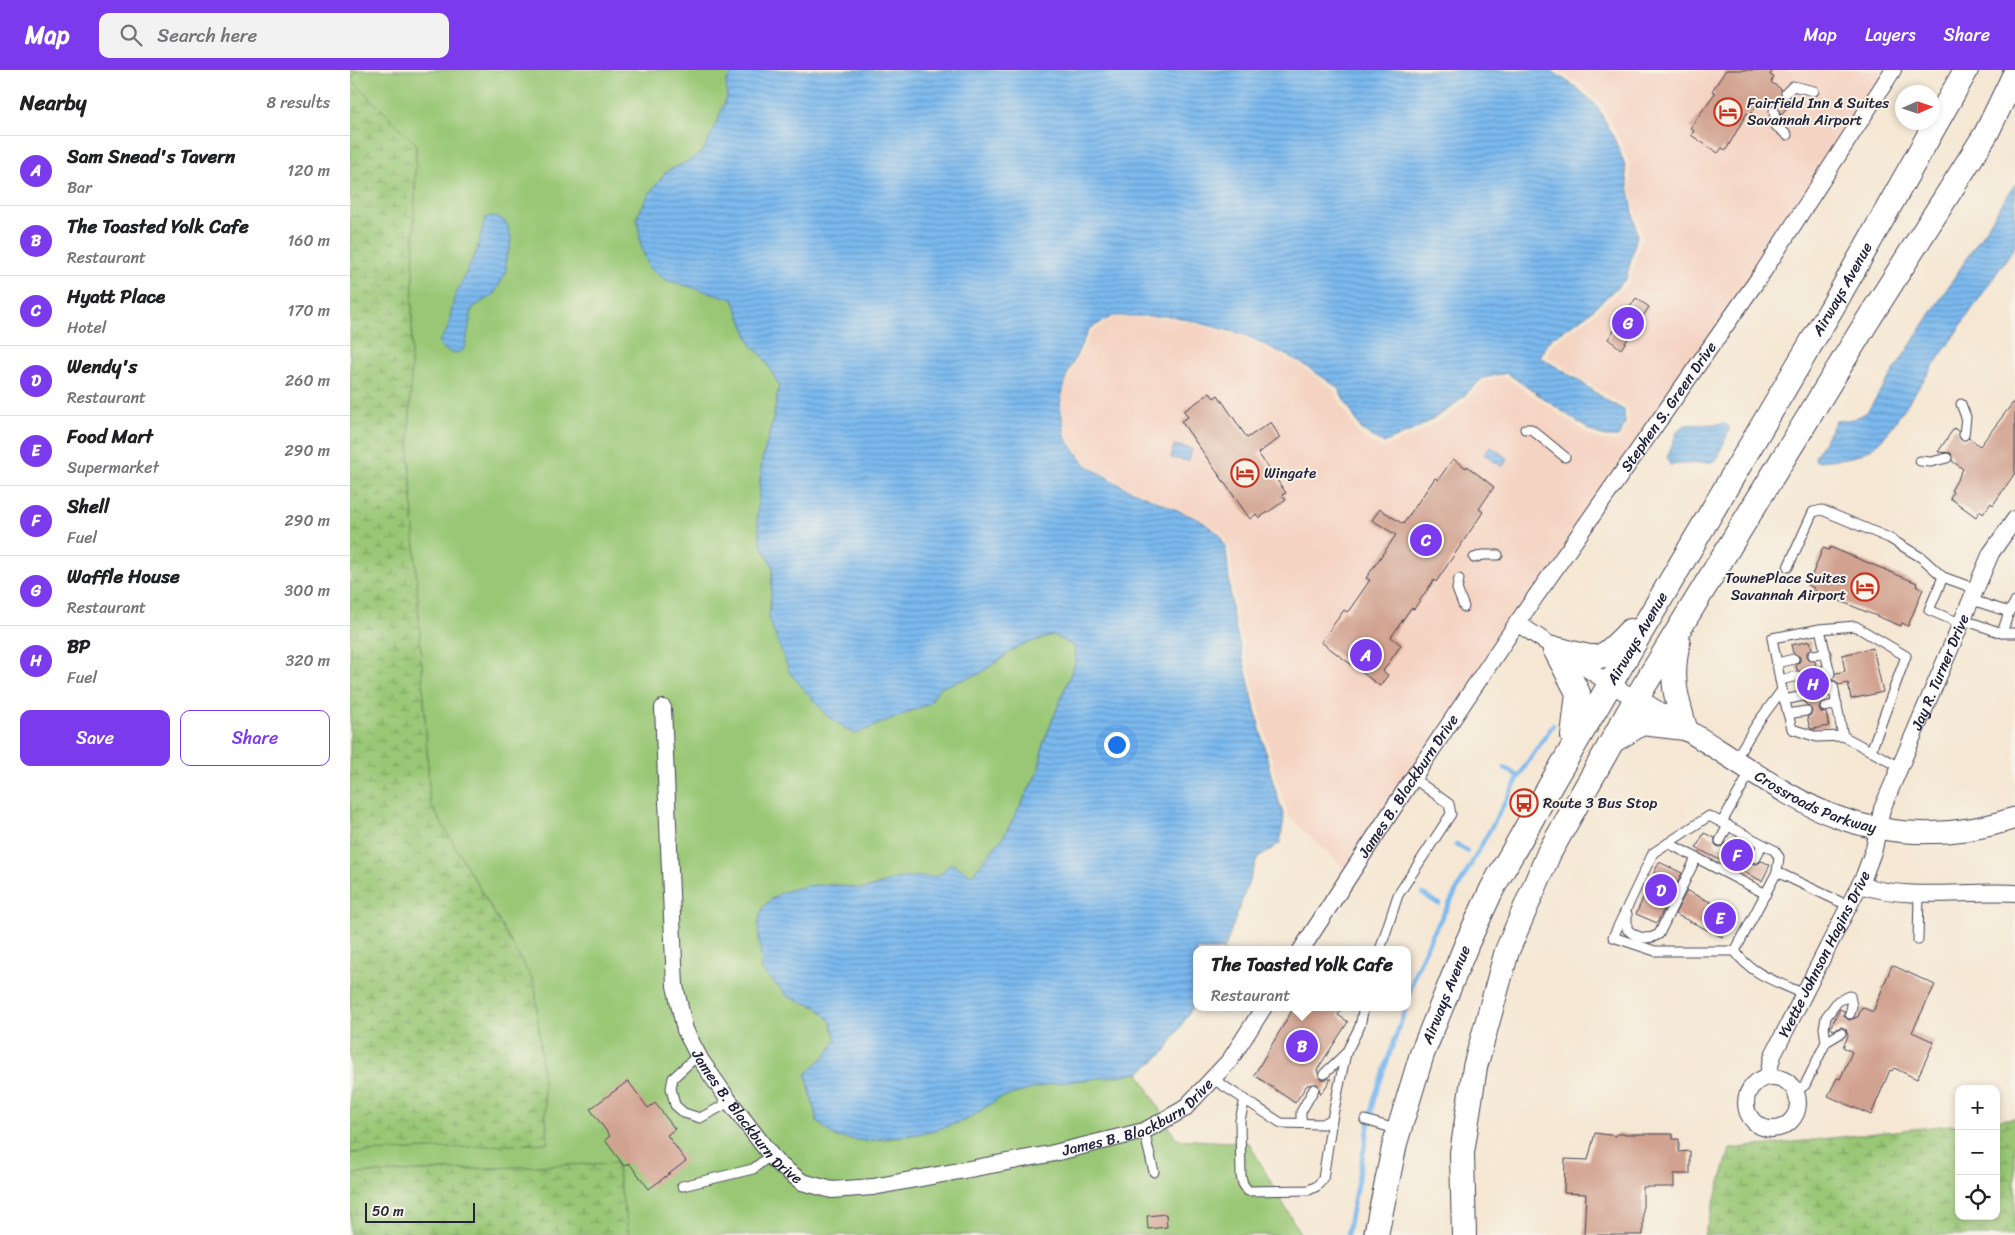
<!DOCTYPE html>
<html lang="en">
<head>
<meta charset="utf-8">
<style>
	:root { --surface:#fff; --page:#f2f2f2; --text:#202124; --muted:#757577; --line:#e0e0e0; --accent:#7c3aed }
	body { margin:0; font-family:Sriracha,sans-serif; background:var(--page); color:var(--text) }
	.controls { position:absolute; right:15px; bottom:15px; display:grid; overflow:hidden; border-radius:10px; box-shadow:0 2px 8px #0003 }
	.controls button { width:45px; height:45px; display:grid; place-items:center; padding:0; border:0; border-bottom:1px solid var(--line); background:var(--surface); color:var(--text); font:25px sans-serif }
	.compass { position:absolute; left:1545px; top:15px; width:45px; height:45px; border-radius:50%; background:var(--surface); box-shadow:0 2px 8px #0003; rotate:87deg }
	.scale { position:absolute; left:15px; bottom:12px; width:110px; box-sizing:border-box; padding-left:5px; border:2px solid #22223b; border-top:0; font-size:14px; line-height:18px; white-space:nowrap; color:#22223b; -webkit-text-stroke:4px #f7f3e8; paint-order:stroke }
	.you { position:absolute; left:766px; top:674px; width:18px; height:18px; margin:-12px; border:4px solid #fff; border-radius:50%; background:#1a73e8; box-shadow:0 0 0 8px #1a73e833 }
	.badge { display:grid; place-items:center; width:32px; height:32px; border-radius:50%; background:var(--accent); color:#fff; font-size:16px; font-weight:700 }
	.pin { position:absolute; translate:-50% -50%; border:2px solid #fff; box-shadow:0 1px 5px #0006 }
	.popup { position:absolute; left:843px; top:876px; width:218px; height:65px; box-sizing:border-box; display:grid; place-content:center; border-radius:10px; background:var(--surface); filter:drop-shadow(0 1px 4px #0005); font-size:16px; white-space:nowrap; color:var(--muted) }
	.popup b { font-size:19px; color:var(--text) }
	.popup::after { content:''; position:absolute; left:50%; top:100%; margin-left:-10px; border:10px solid transparent; border-top-color:var(--surface) }
	.list { margin:0; padding:0; list-style:none }
	h2 { display:flex; justify-content:space-between; align-items:center; height:65px; margin:0; padding:0 20px; font-size:21px }
	h2 small { font-size:16px; font-weight:400; color:var(--muted) }
	.list li { display:grid; grid-template-columns:32px 1fr auto; gap:15px; align-items:center; box-sizing:border-box; height:70px; padding:0 20px; border-top:1px solid var(--line) }
	.list b { display:block; font-size:19px; white-space:nowrap }
	.list p { margin:0; font-size:16px; white-space:nowrap; color:var(--muted) }
	.list em { font-size:16px; font-style:normal; color:var(--muted) }
	.actions { display:flex; gap:10px; padding:15px 20px }
	.actions a { flex:1; padding:11px 0; border:1px solid var(--accent); border-radius:10px; text-align:center; font-size:18px; color:var(--accent) }
	.actions .main { background:var(--accent); color:#fff }
	.icon { flex:none; width:28px; height:28px; fill:none; stroke:currentColor; stroke-width:2; stroke-linecap:round; stroke-linejoin:round }
	.map { position:relative; flex:none; width:1665px; height:1165px; overflow:hidden }
	header { display:flex; align-items:center; gap:30px; box-sizing:border-box; height:70px; padding:0 25px; background:var(--accent); color:#fff }
	header strong { font-size:24px }
	nav { display:flex; gap:28px; margin-inline-start:auto; font-size:18px }
	.search { width:350px; height:45px; background:var(--page); display:flex; align-items:center; gap:12px; box-sizing:border-box; padding:0 18px; border-radius:10px; color:var(--muted); font-size:19px }
	main { display:flex }
	aside { flex:1; background:var(--surface) }
	.map>svg:first-child { display:block }
	.built { fill:#f5d3c2 }
	.grass { fill:#99c775; stroke:#5e7458 }
	.wetland { fill:url(#wetland-marsh); stroke:#5e7458 }
	.water { fill:url(#water-rules); stroke:#4e6e94 }
	.lines { fill:none; stroke-linecap:round; stroke-linejoin:round }
	.stream { stroke:#7bb9ee; stroke-width:4.5 }
	.building { fill:#d2a290 }
	.service-casing { stroke:#424052; stroke-width:11 }
	.minor-casing { stroke:#424052; stroke-width:18 }
	.tertiary-casing { stroke:#424052; stroke-width:23 }
	.secondary-casing { stroke:#424052; stroke-width:26 }
	.service { stroke:#fff; stroke-width:9 }
	.minor { stroke:#fff; stroke-width:16 }
	.tertiary { stroke:#fff; stroke-width:21 }
	.secondary { stroke:#fff; stroke-width:24 }
	.labels { text-anchor:middle; dominant-baseline:central; stroke-width:4; stroke-linejoin:round; paint-order:stroke }
	.poi-label { font-size:15px; fill:#22223b; stroke:#f7f3e8; text-anchor:start }
	.street-label { font-size:15px; fill:#22223b; stroke:#f7f3e8 }
</style>
</head>
<body>
<header>
<strong>Map</strong>
<div class="search"><svg class="icon" aria-label="search" viewBox="0 0 24 24"><circle cx="10" cy="10" r="6"/><path d="M15 15l6 6"/></svg>Search here</div>
<nav><a>Map</a><a>Layers</a><a>Share</a></nav>
</header>
<main>
<aside>
<h2>Nearby<small>8 results</small></h2>
<ul class="list">
<li><span class="badge">A</span><div><b>Sam Snead's Tavern</b><p>Bar</p></div><em>120 m</em></li>
<li><span class="badge">B</span><div><b>The Toasted Yolk Cafe</b><p>Restaurant</p></div><em>160 m</em></li>
<li><span class="badge">C</span><div><b>Hyatt Place</b><p>Hotel</p></div><em>170 m</em></li>
<li><span class="badge">D</span><div><b>Wendy's</b><p>Restaurant</p></div><em>260 m</em></li>
<li><span class="badge">E</span><div><b>Food Mart</b><p>Supermarket</p></div><em>290 m</em></li>
<li><span class="badge">F</span><div><b>Shell</b><p>Fuel</p></div><em>290 m</em></li>
<li><span class="badge">G</span><div><b>Waffle House</b><p>Restaurant</p></div><em>300 m</em></li>
<li><span class="badge">H</span><div><b>BP</b><p>Fuel</p></div><em>320 m</em></li>
</ul>
<div class="actions"><a class="main">Save</a><a>Share</a></div>
</aside>
<div class="map">
<svg width="1665" height="1165" viewBox="0 0 1665 1165">
	<defs>
		<pattern id="wetland-marsh" width="20" height="14" patternUnits="userSpaceOnUse" patternTransform="scale(1.25)"><rect width="20" height="14" fill="#99c775"/><path d="M1 5h8M5 5V1M11 12h8M15 12V8" fill="none" stroke="#7ca161"/></pattern>
		<pattern id="water-rules" width="6" height="5" patternUnits="userSpaceOnUse" patternTransform="scale(1.25)"><rect width="6" height="5" fill="#7bb9ee"/><path d="M0 2.5h6" fill="none" stroke="#6496c2"/></pattern>
	</defs>
	<rect width="100%" height="100%" fill="#f7f3e8"/>
	<filter id="ink" filterUnits="userSpaceOnUse"><feTurbulence type="fractalNoise" baseFrequency=".02" numOctaves="2"/><feDisplacementMap in="SourceGraphic" scale="10" xChannelSelector="R" yChannelSelector="G"/><feConvolveMatrix kernelMatrix="1 2 1 2 8 2 1 2 1" color-interpolation-filters="sRGB"/></filter>
	<filter id="wash" filterUnits="userSpaceOnUse"><feTurbulence type="fractalNoise" baseFrequency=".0096" numOctaves="4" result="noise"/><feDisplacementMap in="SourceGraphic" scale="20" xChannelSelector="R" yChannelSelector="G"/><feGaussianBlur stdDeviation="1.12" result="paint"/><feColorMatrix in="noise" values="0 0 0 0 0 0 0 0 0 0 0 0 0 0 0 0 0 1.4 0 .05"/><feComposite in="paint" operator="in"/></filter>
	<g filter="url(#wash)">
		<rect width="100%" height="100%" fill="#f5e7d3"/>
		<path class="built" d="M1207,0H1543L998,801L939,747L926,707L885,541L880,479L871,462L850,448L774,415L737,393L718,368L712,335L718,308L741,262L763,248H822L893,267L948,294L983,319L1008,364L1032,379L1068,363L1103,343L1135,311L1156,307L1239,365L1256,371H1269L1279,354L1278,339L1197,286L1202,274L1241,247L1280,212L1292,166L1281,120L1279,92L1267,64L1251,35L1230,14Z"/>
		<path class="grass" d="M8,0H385C374,15 380,14 376,29C373,41 360,74 352,82C343,91 329,96 317,101L350,218L383,229L401,274L414,288L429,315L424,347L412,390L410,410L411,474L423,496L419,550L579,634L589,618L629,604L669,576L703,565L724,576L726,591L693,674L689,700L654,766L622,805L547,809L515,819L484,815L410,845L409,869L413,887L412,901L439,927L467,937L480,950L486,969L479,982L456,1004L467,1051L516,1071L543,1068L580,1062L616,1050L650,1028L700,1014L789,1003L826,1069L899,1073L951,1165H279L266,1093L0,1104V1083L198,1072L185,914L80,733L59,380L66,74L1,9Z"/>
		<g class="wetland">
			<path d="M0,0H8L1,9L66,74L59,380L80,733L185,914L198,1073L0,1083Z"/>
			<path d="M1665,1048V1165H1354L1380,1079L1609,1054V1146H1646V1050Z"/>
			<path d="M266,1093L279,1165H0V1104Z"/>
		</g>
		<g class="water">
			<path d="M385,0H1200L1226,17L1247,36L1262,64L1274,92L1287,165L1276,209L1238,244L1199,270L1190,287L1228,310L1259,332L1274,340L1275,354L1268,367H1256L1241,361L1157,303L1133,308L1102,337L1066,359L1033,373L1012,360L987,317L950,292L895,265L823,246H763L739,259L716,307L710,335L716,369L736,395L774,417L850,450L869,464L876,478L882,543L922,709L934,747L930,773L907,789L874,880H847V930L814,983L789,1003L700,1014L650,1028L616,1050L580,1062L516,1071L485,1067L467,1051L456,1004L479,982L486,969L480,950L467,937L439,927L412,901C413,881 401,851 416,834C431,817 463,814 484,815C494,815 504,819 514,819C525,818 536,811 547,809C560,806 575,807 589,806L601,793L622,805L654,766L689,700L693,674L726,591L724,576L703,565L669,576L629,604L589,618L579,634L505,664L478,647L440,603L419,550L423,496L411,474L407,447L412,390L424,347L429,315L414,288L401,274L383,229L316,210L299,198L291,176L287,147L299,124L317,101L339,91L353,81L368,50L377,26L376,11Z"/>
			<path d="M1665,114V176L1539,361C1516,389 1501,388 1466,391L1465,387L1486,351L1504,349L1517,342Z"/>
			<path d="M142,146L152,149L157,154L161,168L160,178L156,186V203L144,224L122,238L115,278L111,282C100,283 94,282 89,272L98,258L104,228L127,180L135,148Z"/>
			<path d="M1374,354L1379,356V360L1367,389L1361,392L1320,395L1317,388L1328,360L1335,355Z"/>
			<path d="M824,375L842,379L839,391L821,388Z"/>
			<path d="M1140,376L1158,389L1152,397L1134,384Z"/>
		</g>
		<g class="lines">
			<g class="stream">
				<path d="M1155,698L1166,705"/>
				<path d="M1106,774L1117,781"/>
				<path d="M1073,824L1089,834"/>
				<path d="M1057,932L1065,903L1082,865L1175,696L1203,655"/>
				<path d="M997,1165L1024,1029L1056,937"/>
			</g>
		</g>
		<g id="blocks">
			<g class="building">
				<path d="M1376,0H1423L1420,5L1424,7L1421,12L1431,19L1432,28H1443L1431,46L1427,35L1419,37L1410,31L1400,45L1397,43L1376,80L1372,78L1368,83L1341,65L1344,61L1340,58L1365,23L1362,21Z"/>
				<path d="M1286,228L1299,237L1271,279L1258,269Z"/>
				<path d="M860,323L864,328L868,325L897,368L921,352L930,368L908,383L936,423L932,425L936,430L909,448L906,444L900,449L831,351L838,347L834,341Z"/>
				<path d="M1665,330V403L1643,435L1641,433L1633,444L1630,441L1626,447L1600,428L1603,422L1601,421L1613,399L1602,391L1601,383L1588,382L1604,358L1608,361L1611,370L1619,368L1630,376Z"/>
				<path d="M1103,389L1116,398L1117,396L1144,417L1129,439L1133,442L1086,512L1084,510L1064,539L1061,538L1041,567L1051,575L1033,601L1038,605L1030,616L971,572L994,540L997,542L1000,539L1020,510L1016,508L1046,465L1022,450L1030,439L1053,454L1085,408L1088,410Z"/>
				<path d="M1480,477L1567,513L1566,516L1573,519L1558,556L1552,553L1551,556L1463,520L1464,518L1458,515L1473,478L1479,480Z"/>
				<path d="M1460,571L1462,579L1457,582V586L1460,591H1465L1466,596L1461,599L1462,606L1481,610L1465,622L1467,628L1473,629L1469,638L1471,642L1476,643L1479,656L1463,659L1460,658L1457,647L1462,644V640L1454,632L1459,628V624L1451,620L1450,612L1454,608V604L1447,600L1446,595L1450,591V587L1443,583L1441,575Z"/>
				<path d="M1523,578L1533,622L1501,629L1498,613L1489,615L1487,612L1482,610L1486,603L1495,601L1492,585Z"/>
				<path d="M1354,763L1365,768V774L1368,777L1373,776L1376,773L1381,776L1384,784L1388,785L1393,782L1400,785L1403,794H1407L1412,791L1420,795L1412,811L1346,778Z"/>
				<path d="M1309,792L1332,803L1307,853L1286,844Z"/>
				<path d="M1337,821L1384,843L1372,867L1325,844Z"/>
				<path d="M1542,895L1585,915L1562,962L1584,972L1567,1009L1544,998L1542,1001L1540,1000L1521,1045L1478,1026L1487,1008L1490,1009L1502,982L1493,977L1498,966L1496,959L1491,957L1484,960L1480,958L1490,939L1494,941V946L1499,950L1508,947L1512,937L1523,942Z"/>
				<path d="M944,937H994L988,945L998,952L967,1000L970,1009H981L971,1024L967,1014L957,1015L945,1033L904,1005Z"/>
				<path d="M278,1011L298,1038L305,1033L325,1059L317,1065L336,1091L299,1119L279,1093L274,1096L255,1070L260,1066L240,1039Z"/>
				<path d="M1245,1063L1266,1066V1064H1323V1069H1329V1082L1340,1081V1104H1324V1117H1293V1165H1234L1236,1124L1214,1123L1215,1089L1238,1090Z"/>
				<path d="M816,1144L817,1157L798,1159L797,1146Z"/>
			</g>
		</g>
	</g>
	<g filter="url(#ink)">
		<use href="#blocks" fill-opacity="0" stroke="#424052" stroke-width="1"/>
		<g class="lines">
			<g class="service-casing">
				<g id="service">
					<path d="M1436,23L1443,16L1464,21"/>
					<path d="M1424,41L1426,56L1437,65"/>
					<path d="M1611,334L1616,347L1614,365"/>
					<path d="M1175,359H1181L1215,387"/>
					<path d="M1570,391L1581,392L1597,388"/>
					<path d="M1124,488L1133,485H1148"/>
					<path d="M1438,497L1463,442L1472,440L1539,468L1572,488L1593,507L1626,519"/>
					<path d="M1593,507L1579,540L1612,554"/>
					<path d="M1109,509L1107,519L1114,537"/>
					<path d="M1622,530L1659,542"/>
					<path d="M1614,550L1652,563H1665"/>
					<path d="M1470,559L1480,604"/>
					<path d="M1652,563L1659,542L1665,532"/>
					<path d="M1463,585L1476,583"/>
					<path d="M1427,593L1444,589"/>
					<path d="M1467,602L1479,600"/>
					<path d="M1430,610L1448,606"/>
					<path d="M1483,616L1493,666"/>
					<path d="M1432,620L1422,568L1470,559L1505,556L1556,586L1521,681"/>
					<path d="M1471,623L1484,620"/>
					<path d="M1434,630L1453,626"/>
					<path d="M1475,637L1487,634"/>
					<path d="M1438,644L1456,641"/>
					<path d="M1385,690L1406,655L1432,620L1442,659L1467,667L1493,666L1550,697"/>
					<path d="M1359,746L1424,780L1429,787L1427,802L1385,881H1305L1263,867L1303,783Z"/>
					<path d="M1372,752L1401,701"/>
					<path d="M1370,771L1378,755"/>
					<path d="M1318,773L1416,824"/>
					<path d="M1387,779L1394,764"/>
					<path d="M1406,788L1412,774"/>
					<path d="M1427,802L1499,836"/>
					<path d="M1277,844V859C1286,868 1298,871 1309,864L1346,788"/>
					<path d="M1568,870L1569,825"/>
					<path d="M1030,880L1048,825L1101,744L1099,734L1063,708"/>
					<path d="M1385,881C1400,904 1430,913 1454,924"/>
					<path d="M1476,972L1491,963"/>
					<path d="M348,985L323,1008L321,1018L325,1035L334,1043L350,1048L380,1032"/>
					<path d="M974,1004L996,983"/>
					<path d="M863,1009L931,1053L973,1054L982,1049L996,983L1010,956L1014,937"/>
					<path d="M1445,1022L1455,1015L1476,972L1474,958L1476,947L1488,931L1500,926L1502,936L1500,944"/>
					<path d="M895,1029L890,1050L891,1106L893,1114L898,1121L959,1120L967,1116L973,1109L982,1049"/>
					<path d="M1015,1050L1049,1060"/>
					<path d="M951,1053V1042L964,1019"/>
					<path d="M794,1061L804,1102"/>
					<path d="M332,1116L403,1099L421,1085"/>
				</g>
			</g>
			<g class="minor-casing">
				<g id="minor">
					<path d="M1167,553L1260,614L1286,629"/>
					<path id="s1" d="M313,638L325,916L335,960L350,989L377,1028L426,1092L452,1112L482,1120L523,1117L700,1084L794,1061L834,1039L880,990L914,937"/>
					<path d="M1510,815C1561,831 1613,820 1665,823"/>
					<path id="s2" d="M951,880L1063,708L1167,553L1413,202L1543,0"/>
					<circle cx="1422" cy="1033" r="26"/>
					<path id="s3" d="M1417,1007L1423,985L1514,806L1524,779L1532,739L1641,483L1665,449"/>
				</g>
			</g>
			<g class="tertiary-casing">
				<g id="tertiary">
					<path id="s4" d="M1286,629C1313,646 1341,662 1367,679C1405,703 1448,734 1490,748C1546,768 1609,767 1665,748"/>
				</g>
			</g>
			<g class="secondary-casing">
				<g id="secondary">
					<path d="M1205,579C1250,589 1247,596 1280,561"/>
					<path d="M1205,579L1228,623L1223,666"/>
					<path d="M1264,670L1292,653L1335,658C1325,625 1320,606 1328,572"/>
					<path id="s5" d="M1026,1165L1045,1073L1072,984L1117,873L1142,819L1203,711L1483,236L1616,0"/>
					<path d="M1114,1165L1112,1083L1125,997L1157,881L1199,783L1286,629L1518,250L1636,64L1665,4"/>
				</g>
			</g>
			<use href="#service" class="service"/>
			<use href="#minor" class="minor"/>
			<use href="#tertiary" class="tertiary"/>
			<use href="#secondary" class="secondary"/>
		</g>
	</g>
	<defs>
		<g id="hotel-ring" transform="scale(1.4375)"><circle r="9.5" fill="#f7f3e8" stroke="#c8321e" stroke-width="1.5"/><path d="M-6-4.5h1.5V1H6V5H4.5V3h-9V5H-6ZM-4 0a1.8 1.8 0 1 1 3.6 0ZM.5 0V-2.5h3Q6-2.5 6 0Z" fill="#c8321e"/></g>
		<g id="bus-ring" transform="scale(1.4375)"><circle r="9.5" fill="#f7f3e8" stroke="#c8321e" stroke-width="1.5"/><path d="M-5-6H5V4H4V6H2V4H-2V6H-4V4H-5ZM-3.5-4V0h7V-4ZM-3.5 1.2v1.5H-2V1.2ZM2 1.2v1.5H3.5V1.2Z" fill="#c8321e"/></g>
	</defs>
	<g fill-rule="evenodd">
		<use href="#hotel-ring" x="1378" y="42"/>
		<use href="#hotel-ring" x="895" y="403"/>
		<use href="#hotel-ring" x="1515" y="517"/>
		<use href="#bus-ring" x="1174" y="733"/>
	</g>
	<g class="labels">
		<g class="poi-label">
			<text x="1397" y="33">Fairfield Inn &amp; Suites<tspan x="1397" dy="17">Savannah Airport</tspan></text>
			<text x="914" y="403">Wingate</text>
			<text x="1496" y="508" text-anchor="end">TownePlace Suites<tspan x="1496" dy="17">Savannah Airport</tspan></text>
			<text x="1193" y="733">Route 3 Bus Stop</text>
		</g>
		<g class="street-label">
			<text stroke="none"><textPath href="#s5" startOffset="1061">Airways Avenue</textPath></text>
			<text stroke="none"><textPath href="#s2" startOffset="656">Stephen S. Green Drive</textPath></text>
			<text stroke="none"><textPath href="#s5" startOffset="656">Airways Avenue</textPath></text>
			<text stroke="none"><textPath href="#s3" startOffset="442">Jay R. Turner Drive</textPath></text>
			<text stroke="none"><textPath href="#s2" startOffset="196">James B. Blackburn Drive</textPath></text>
			<text stroke="none"><textPath href="#s4" startOffset="208">Crossroads Parkway</textPath></text>
			<text stroke="none"><textPath href="#s3" startOffset="136">Yvette Johnson Hagins Drive</textPath></text>
			<text stroke="none"><textPath href="#s5" startOffset="251">Airways Avenue</textPath></text>
			<text stroke="none"><textPath href="#s1" startOffset="431">James B. Blackburn Drive</textPath></text>
			<text stroke="none"><textPath href="#s1" startOffset="866">James B. Blackburn Drive</textPath></text>
		</g>
	</g>
</svg>
<div class="controls">
<button>+</button>
<button>−</button>
<button><svg class="icon" aria-label="locate" viewBox="0 0 24 24"><circle cx="12" cy="12" r="6"/><path d="M12 2v4M12 18v4M2 12h4M18 12h4"/></svg></button>
</div>
<svg class="compass" viewBox="-18 -18 36 36"><path d="M0-13l5 13h-10z" fill="#e53935"/><path d="M0 13l5-13h-10z" fill="#757577"/></svg>
<div class="scale">50 m</div>
<div class="you"></div>
<div class="pin badge" style="left:1016px;top:585px">A</div>
<div class="pin badge" style="left:952px;top:976px">B</div>
<div class="popup"><b>The Toasted Yolk Cafe</b>Restaurant</div>
<div class="pin badge" style="left:1076px;top:470px">C</div>
<div class="pin badge" style="left:1311px;top:820px">D</div>
<div class="pin badge" style="left:1370px;top:848px">E</div>
<div class="pin badge" style="left:1387px;top:785px">F</div>
<div class="pin badge" style="left:1278px;top:253px">G</div>
<div class="pin badge" style="left:1463px;top:614px">H</div>
</div>
</main>
</body>
</html>
